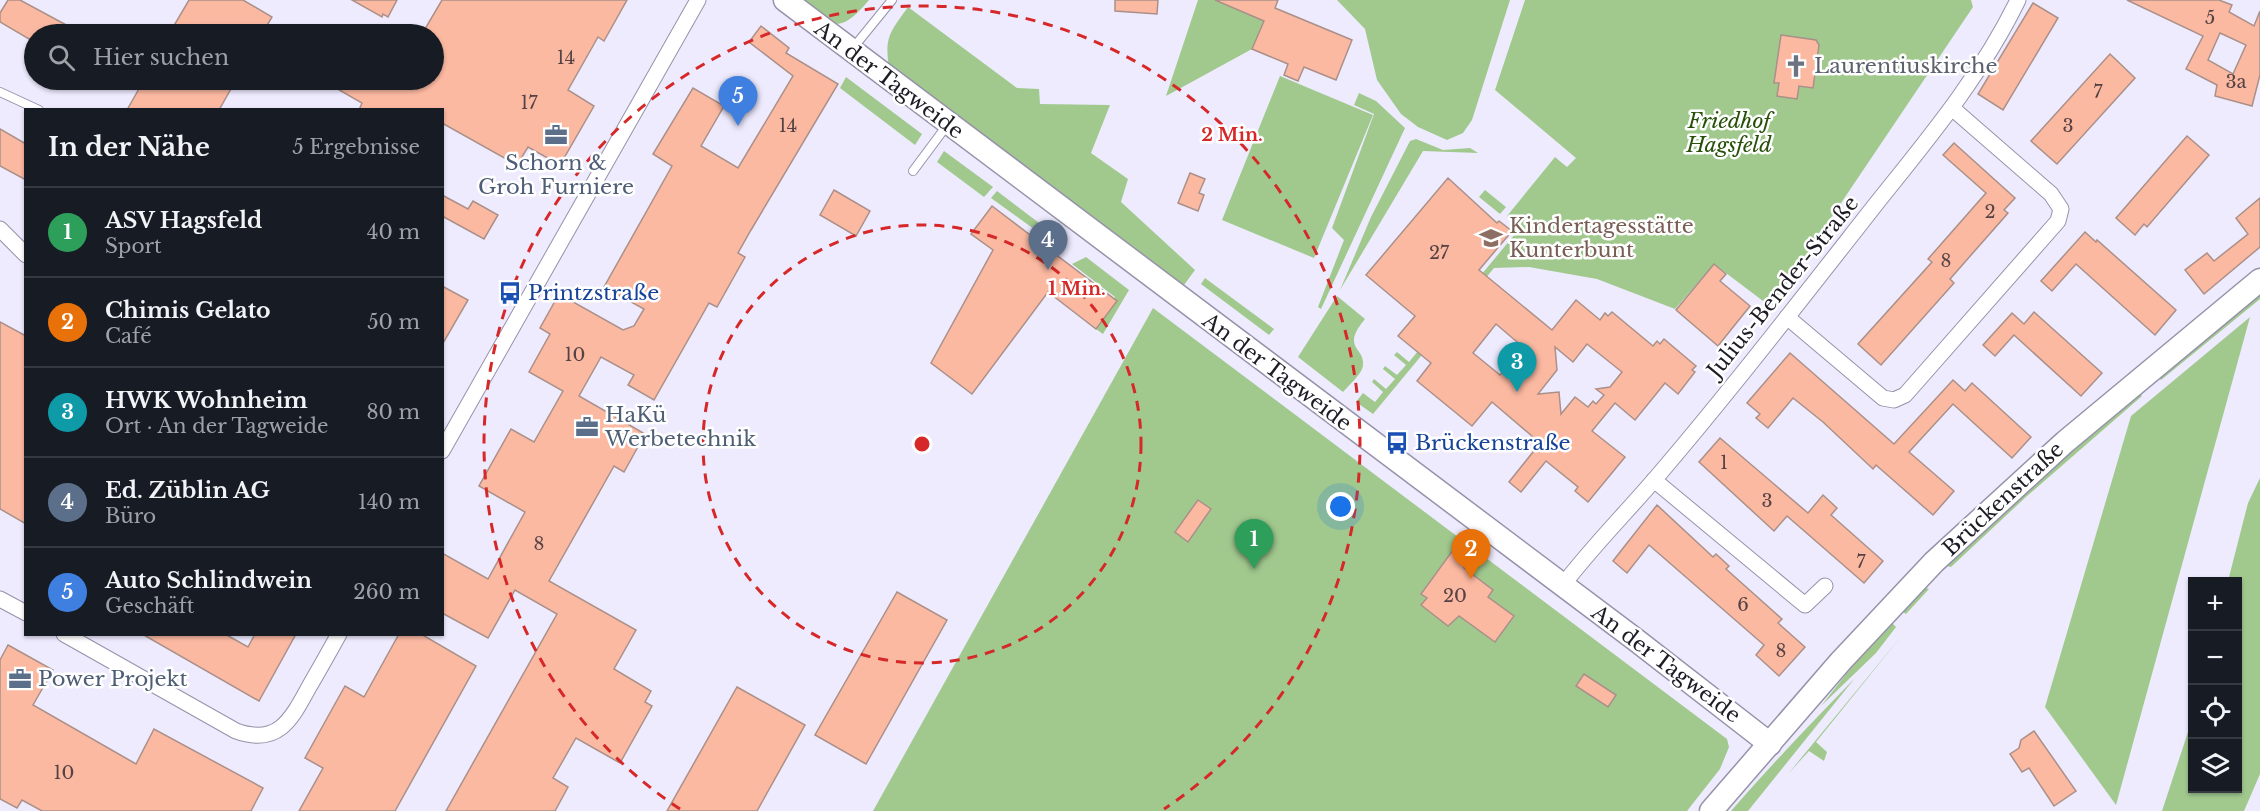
<!DOCTYPE html>
<html lang="de">
<head>
<meta charset="utf-8">
<style>
	:root { --surface:#171b24; --page:#242831; --text:#f1f3f6; --muted:#9ea1a6; --line:#363941; --accent:#99b3aa }
	body { margin:0; font-family:"Libre Baskerville",serif; background:var(--page); color:var(--text) }
	.controls { position:absolute; right:18px; bottom:18px; display:grid; overflow:hidden; border-radius:0px; box-shadow:0 2px 4px #0004 }
	.controls button { width:54px; height:54px; display:grid; place-items:center; padding:0; border:0; border-bottom:2px solid var(--line); background:var(--surface); color:var(--text); font:30px sans-serif }
	.you { position:absolute; left:1341px; top:507px; width:21px; height:21px; margin:-15px; border:4px solid #fff; border-radius:50%; background:#1a73e8; box-shadow:0 0 0 9px #1a73e833 }
	.badge { display:grid; place-items:center; width:39px; height:39px; border-radius:50%; background:var(--accent); color:#fff; font-size:20px; font-weight:700 }
	.pin { position:absolute; translate:-50% -50px; filter:drop-shadow(0 2px 3px #0008) }
	.pin::after { content:''; position:absolute; top:32px; width:21px; height:18px; background:inherit; clip-path:polygon(0 0,100% 0,50% 100%) }
	.list { margin:0; padding:0; list-style:none }
	h2 { display:flex; justify-content:space-between; align-items:center; height:78px; margin:0; padding:0 24px; font-size:26px }
	h2 small { font-size:20px; font-weight:400; color:var(--muted) }
	.list li { display:grid; grid-template-columns:39px 1fr auto; gap:18px; align-items:center; box-sizing:border-box; height:90px; padding:0 24px; border-top:2px solid var(--line) }
	.list b { display:block; font-size:22px; white-space:nowrap }
	.list p { margin:0; font-size:20px; white-space:nowrap; color:var(--muted) }
	.list em { font-size:20px; font-style:normal; color:var(--muted) }
	.icon { flex:none; width:33px; height:33px; fill:none; stroke:currentColor; stroke-width:2; stroke-linecap:round; stroke-linejoin:round }
	.map { position:relative; flex:none; width:2260px; height:811px; overflow:hidden }
	.search { position:absolute; background:var(--surface); box-shadow:0 2px 4px #0004; left:24px; top:24px; width:420px; height:66px; display:flex; align-items:center; gap:15px; box-sizing:border-box; padding:0 21px; border-radius:33px; color:var(--muted); font-size:22px }
	.panel { position:absolute; background:var(--surface); box-shadow:0 2px 4px #0004; left:24px; top:108px; width:420px; height:528px; border-radius:0px }
	.map>svg:first-child { display:block }
	.green { fill:#a1c98e }
	.building { fill:#fcb9a2; stroke:#aa9088; stroke-width:1.5; fill-rule:evenodd }
	.lines { fill:none; stroke-linecap:round; stroke-linejoin:round }
	.service-casing { stroke:#9692a9; stroke-width:10 }
	.minor-casing { stroke:#9692a9; stroke-width:17 }
	.secondary-casing { stroke:#9692a9; stroke-width:25 }
	.service { stroke:#fff; stroke-width:8 }
	.minor { stroke:#fff; stroke-width:15 }
	.secondary { stroke:#fff; stroke-width:22 }
	.ring { fill:none; stroke:#d62828; stroke-width:3; stroke-dasharray:10 8 }
	.labels { text-anchor:middle; dominant-baseline:central; stroke-width:5; stroke-linejoin:round; paint-order:stroke }
	.number-label { font-size:18px; fill:#554244 }
	.worship-label { font-size:21px; fill:#5b616d; stroke:#fff; text-anchor:start }
	.street-label { font-size:21px; fill:#1d1b24; stroke:#fff }
	.park-label { font-size:21px; font-style:italic; fill:#275009; stroke:#fff }
	.service-label { font-size:21px; fill:#4e5e75; stroke:#fff; text-anchor:start }
	.education-label { font-size:21px; fill:#785e54; stroke:#fff; text-anchor:start }
	.transit-label { font-size:21px; fill:#164399; stroke:#fff; text-anchor:start }
	.centre { fill:#d62828; stroke:#fff; stroke-width:3 }
	.ring-label { font-size:18px; text-anchor:middle; font-weight:bold; fill:#d62828; stroke:#fff; stroke-width:5; stroke-linejoin:round; paint-order:stroke }
</style>
</head>
<body>
<div class="map">
<svg width="2260" height="811" viewBox="0 0 2260 811">
	<rect width="100%" height="100%" fill="#eeebff"/>
	<g class="green">
		<path d="M798,0H869C838,37 831,26 798,0Z"/>
		<path d="M1198,0H1239L1264,21L1252,49L1166,96Z"/>
		<path d="M1337,0H1510L1472,120L1463,133L1447,140L1418,127L1401,114L1377,80L1365,29Z"/>
		<path d="M1525,0H1971L1973,7L1771,307L1714,264L1675,309L1597,279L1529,267L1494,268L1373,414L1356,402L1363,393L1375,402L1383,392L1372,382L1374,379L1386,389L1395,379L1383,369L1385,366L1397,375L1406,365L1394,355L1397,352L1409,362L1520,228L1507,216L1555,157L1567,167L1576,158L1495,90Z"/>
		<path d="M908,7L1017,88L1039,89L1040,104L1110,105L1091,153L1128,179L1121,202L1195,270L1184,285L1172,280L889,67C884,37 891,31 908,7Z"/>
		<path d="M1280,76L1373,115L1314,258L1222,220Z"/>
		<path d="M846,77L922,134L915,145L840,88Z"/>
		<path d="M1359,93L1376,101L1405,128L1321,309L1318,307L1344,240L1332,228L1374,114L1354,105Z"/>
		<path d="M1416,139L1443,150L1470,148L1478,153L1423,151L1340,290L1371,217L1410,141Z"/>
		<path d="M944,151L993,187L984,197L937,162Z"/>
		<path d="M1485,190L1506,207L1500,214L1479,197Z"/>
		<path d="M997,191L1063,241L1060,248L991,198Z"/>
		<path d="M1086,257L1129,290L1103,334L1093,327L1115,297L1072,264Z"/>
		<path d="M1205,278L1274,329L1269,335L1201,284Z"/>
		<path d="M2260,293V299L2161,380L2159,378Z"/>
		<path d="M1337,296L1365,319C1340,349 1366,347 1363,366C1361,375 1349,385 1343,392L1298,357Z"/>
		<path d="M1153,308L1727,739L1729,747L1720,769L1687,811H873Z"/>
		<path d="M2250,317L2116,805L2045,707L2131,416Z"/>
		<path d="M2140,393L2142,396L2027,496L1951,567L1947,566L2024,491Z"/>
		<path d="M2260,478V774L2244,811H2162L2192,720V788H2238V582L2228,581L2248,503Z"/>
		<path d="M1923,587L1929,589L1906,614L1903,612Z"/>
		<path d="M1891,622L1896,627L1876,653L1821,706L1881,630Z"/>
		<path d="M1904,633L1816,742L1827,752L1824,761L1809,751L1788,774Z"/>
		<path d="M1855,678L1748,811H1731C1771,765 1813,721 1855,678Z"/>
	</g>
	<g class="building">
		<path d="M8,0H20L83,34H34V42L0,22V13Z"/>
		<path d="M189,0H243L272,17L262,34H169Z"/>
		<path d="M352,0H397L388,17L383,14L382,17Z"/>
		<path d="M442,0H627L604,41L598,37L568,90L594,106L560,165L528,147L517,165L442,123V110H359L362,103L322,80H434V34H422Z"/>
		<path d="M1115,0H1158L1157,14L1115,11Z"/>
		<path d="M1215,0H1278L1275,8L1352,40L1336,80L1304,67L1298,81L1284,75L1288,64L1252,49L1264,21Z"/>
		<path d="M2127,0H2219L2232,5L2229,12L2254,26L2260,11V75L2252,106L2215,96L2217,85L2186,69L2203,36ZM2220,33L2246,45L2233,74L2208,60Z"/>
		<path d="M2033,3L2058,18L2003,110L1978,94Z"/>
		<path d="M761,26L789,48L786,53L838,84L751,230L738,253L745,257L717,307L709,303L654,400L628,385L634,375L601,357L579,396L645,434L624,472L614,466L549,581L636,630L614,669L651,691L645,702L652,706L620,763L576,738L553,778L568,787L555,811H446L557,614L515,590L488,638L442,613V553L488,579L525,512L479,486L511,429L534,442L563,391L529,372L550,334L540,328L559,294L623,330L634,326L644,309L604,287L672,166L653,154L693,88L724,106L701,146L738,168L793,76L749,42Z"/>
		<path d="M1781,35L1816,40L1819,45L1813,88L1799,86L1797,99L1777,96L1779,83H1774Z"/>
		<path d="M2110,54L2135,78L2057,164L2031,141Z"/>
		<path d="M144,80H236L219,110H127Z"/>
		<path d="M0,129L26,144V180L0,166Z"/>
		<path d="M2187,136L2209,155L2147,227L2144,224L2135,235L2116,218Z"/>
		<path d="M1954,143L2015,198L2004,210L2008,213L1950,279L1954,283L1881,365L1858,344L1932,262L1928,259L1986,193L1943,155Z"/>
		<path d="M1190,173L1205,179L1199,193L1204,195L1198,211L1178,203Z"/>
		<path d="M1448,178L1497,223L1499,221L1512,231L1479,270L1552,330L1576,300L1600,320L1605,313L1608,316L1612,312L1653,346L1657,341L1660,344L1664,339L1696,366L1692,370L1695,372L1678,394L1665,383L1635,420L1615,403L1592,431L1625,457L1588,502L1575,491L1578,487L1546,461L1521,492L1509,482L1537,447L1529,440L1532,436L1492,402L1472,426L1417,381L1431,363L1398,336L1415,316L1366,275ZM1496,324L1523,347L1500,375L1473,353ZM1587,344L1622,372L1610,387L1596,389L1604,395L1596,404L1593,401L1588,407L1575,397L1561,414L1559,392L1538,394L1557,370L1555,347L1573,362Z"/>
		<path d="M834,190L870,211L856,236L820,215Z"/>
		<path d="M442,195L468,209L473,201L498,215L484,239L442,216Z"/>
		<path d="M2260,198V247L2204,294L2185,270L2207,253L2214,261L2248,234L2236,218Z"/>
		<path d="M992,206L1117,301L1096,329L1048,292L972,394L931,363L993,250L971,234Z"/>
		<path d="M2085,232L2096,242L2097,240L2176,310L2155,335L2076,264L2052,291L2041,281Z"/>
		<path d="M1714,264L1726,274L1720,281L1750,306L1718,346L1676,310Z"/>
		<path d="M442,286L468,300L442,345Z"/>
		<path d="M2034,312L2102,373L2081,396L2014,335L1995,356L1983,345L2012,313L2024,324Z"/>
		<path d="M0,322L26,336V524L0,509Z"/>
		<path d="M1790,353L1894,444L1953,380L1965,391L1972,383L2031,437L2012,458L1953,404L1909,452L1954,491L1933,515L1876,465L1873,469L1823,422L1793,398L1768,428L1756,418L1760,414L1747,403Z"/>
		<path d="M1720,438L1808,513L1823,495L1837,508L1831,515L1883,561L1864,583L1787,516L1774,531L1699,462Z"/>
		<path d="M1198,500L1211,509L1188,542L1175,532Z"/>
		<path d="M1657,505L1713,557L1716,554L1729,566L1726,569L1782,619L1778,623L1805,647L1779,676L1756,655L1764,645L1649,545L1627,573L1613,561Z"/>
		<path d="M1453,550L1469,562L1464,568L1493,590L1488,597L1514,616L1495,642L1459,616L1448,626L1421,605L1427,598L1421,594Z"/>
		<path d="M897,592L947,620L866,764L815,735Z"/>
		<path d="M142,634H225L248,647L255,634H296L259,701Z"/>
		<path d="M399,634H421L476,666L395,811H299L323,768L305,758L336,702L345,686L364,697Z"/>
		<path d="M8,645L53,670L33,705L136,764L154,729L263,788L251,811H42L22,800L17,808L0,799V660Z"/>
		<path d="M1584,674L1616,695L1608,707L1576,686Z"/>
		<path d="M737,687L805,725L757,811H667Z"/>
		<path d="M2034,731L2076,791L2054,806L2029,768L2022,772L2010,754L2019,748L2021,740Z"/>
	</g>
	<g class="lines">
		<g class="service-casing">
			<g id="service">
				<path d="M853,48L892,0"/>
				<path d="M0,92L39,110"/>
				<path d="M913,171L948,124"/>
			</g>
		</g>
		<g class="minor-casing">
			<g id="minor">
				<path d="M0,229L26,255"/>
				<path d="M1787,317L1883,398L1894,400L1905,395L2058,221L2061,209L2051,194L1952,108"/>
				<path d="M442,451L698,0"/>
				<path d="M1654,480L1805,605L1825,586"/>
				<path d="M1563,585C1591,548 1624,515 1655,479C1731,390 1803,297 1876,204C1928,139 1981,76 2018,0"/>
				<path d="M0,599L26,613"/>
				<path d="M64,634L236,731C278,746 291,720 309,687C319,670 329,652 339,634"/>
			</g>
		</g>
		<g class="secondary-casing">
			<g id="secondary">
				<path d="M785,0L1636,640L1770,744"/>
				<path d="M1711,811L1841,661L1934,562L2065,442L2260,280"/>
			</g>
		</g>
		<use href="#service" class="service"/>
		<use href="#minor" class="minor"/>
		<use href="#secondary" class="secondary"/>
	</g>
	<g class="ring">
		<circle cx="922" cy="444" r="219"/>
		<path d="M680 809A438 438 0 1 1 1164 809"/>
	</g>
	<defs>
		<g id="church-bare" transform="scale(1.8)"><path d="M-1.2-6h2.4v3.5h3.3v2.4h-3.3V6h-2.4V-.1h-3.3v-2.4h3.3Z" fill="#6b7280" stroke="#fff" stroke-width="2.5" paint-order="stroke"/></g>
		<g id="office-bare" transform="scale(1.8)"><path d="M-6-3h4V-5.5h4V-3h4V5H-6ZM-1-4.5V-3h2v-1.5ZM-6 0V1H6V0Z" fill="#5c6f8a" stroke="#fff" stroke-width="2.5" paint-order="stroke"/></g>
		<g id="school-bare" transform="scale(1.8)"><path d="M0-5L7-2L0 1L-7-2ZM-4 1L0 2.5L4 1V4Q0 6-4 4Z" fill="#8d6e63" stroke="#fff" stroke-width="2.5" paint-order="stroke"/></g>
		<g id="bus-bare" transform="scale(1.8)"><path d="M-5-6H5V4H4V6H2V4H-2V6H-4V4H-5ZM-3.5-4V0h7V-4ZM-3.5 1.2v1.5H-2V1.2ZM2 1.2v1.5H3.5V1.2Z" fill="#1a4fb4" stroke="#fff" stroke-width="2.5" paint-order="stroke"/></g>
	</defs>
	<g fill-rule="evenodd">
		<use href="#church-bare" x="1796" y="66"/>
		<use href="#office-bare" x="556" y="135"/>
		<use href="#school-bare" x="1491" y="238"/>
		<use href="#bus-bare" x="510" y="293"/>
		<use href="#office-bare" x="587" y="427"/>
		<use href="#bus-bare" x="1397" y="443"/>
		<use href="#office-bare" x="20" y="679"/>
	</g>
	<g class="labels">
		<g class="number-label">
			<text x="2210" y="18">5</text>
			<text x="566" y="58">14</text>
			<text x="2236" y="82">3a</text>
			<text x="2098" y="92">7</text>
			<text x="529" y="103">17</text>
			<text x="788" y="126">14</text>
			<text x="2068" y="126">3</text>
			<text x="1990" y="212">2</text>
			<text x="1439" y="253">27</text>
			<text x="1946" y="261">8</text>
			<text x="575" y="355">10</text>
			<text x="1724" y="463">1</text>
			<text x="1767" y="501">3</text>
			<text x="539" y="544">8</text>
			<text x="1861" y="562">7</text>
			<text x="1455" y="596">20</text>
			<text x="1743" y="605">6</text>
			<text x="1781" y="651">8</text>
			<text x="64" y="773">10</text>
		</g>
		<g class="worship-label">
			<text x="1814" y="66">Laurentiuskirche</text>
		</g>
		<g class="street-label">
			<text transform="translate(889 80) rotate(37)">An der Tagweide</text>
			<text transform="translate(1783 287) rotate(-51)">Julius-Bender-Straße</text>
			<text transform="translate(1277 372) rotate(37)">An der Tagweide</text>
			<text transform="translate(2003 499) rotate(-43)">Brückenstraße</text>
			<text transform="translate(1666 664) rotate(37)">An der Tagweide</text>
		</g>
		<g class="park-label">
			<text x="1729" y="121">Friedhof<tspan x="1729" dy="24">Hagsfeld</tspan></text>
		</g>
		<g class="service-label">
			<text x="556" y="163" text-anchor="middle">Schorn &amp;<tspan x="556" dy="24">Groh Furniere</tspan></text>
			<text x="605" y="415">HaKü<tspan x="605" dy="24">Werbetechnik</tspan></text>
			<text x="38" y="679">Power Projekt</text>
		</g>
		<g class="education-label">
			<text x="1509" y="226">Kindertagesstätte<tspan x="1509" dy="24">Kunterbunt</tspan></text>
		</g>
		<g class="transit-label">
			<text x="528" y="293">Printzstraße</text>
			<text x="1415" y="443">Brückenstraße</text>
		</g>
	</g>
	<circle cx="922" cy="444" r="9" class="centre"/>
	<g class="ring-label">
		<text x="1232" y="141">2 Min.</text>
		<text x="1077" y="295">1 Min.</text>
	</g>
</svg>
<div class="controls">
<button>+</button>
<button>−</button>
<button><svg class="icon" aria-label="locate" viewBox="0 0 24 24"><circle cx="12" cy="12" r="6"/><path d="M12 2v4M12 18v4M2 12h4M18 12h4"/></svg></button>
<button><svg class="icon" aria-label="layers" viewBox="0 0 24 24"><path d="M12 4l9 5-9 5-9-5zM3 14l9 5 9-5"/></svg></button>
</div>
<div class="you"></div>
<div class="pin badge" style="left:1254px;top:569px;background:#2e9e5b">1</div>
<div class="pin badge" style="left:1471px;top:579px;background:#e8710a">2</div>
<div class="pin badge" style="left:1517px;top:392px;background:#0f9aa8">3</div>
<div class="pin badge" style="left:1048px;top:270px;background:#5c6f8a">4</div>
<div class="pin badge" style="left:738px;top:126px;background:#3f7fe0">5</div>
<div class="search"><svg class="icon" aria-label="search" viewBox="0 0 24 24"><circle cx="10" cy="10" r="6"/><path d="M15 15l6 6"/></svg>Hier suchen</div>
<section class="panel">
<h2>In der Nähe<small>5 Ergebnisse</small></h2>
<ul class="list">
<li><span class="badge" style="background:#2e9e5b">1</span><div><b>ASV Hagsfeld</b><p>Sport</p></div><em>40 m</em></li>
<li><span class="badge" style="background:#e8710a">2</span><div><b>Chimis Gelato</b><p>Café</p></div><em>50 m</em></li>
<li><span class="badge" style="background:#0f9aa8">3</span><div><b>HWK Wohnheim</b><p>Ort · An der Tagweide</p></div><em>80 m</em></li>
<li><span class="badge" style="background:#5c6f8a">4</span><div><b>Ed. Züblin AG</b><p>Büro</p></div><em>140 m</em></li>
<li><span class="badge" style="background:#3f7fe0">5</span><div><b>Auto Schlindwein</b><p>Geschäft</p></div><em>260 m</em></li>
</ul>
</section>
</div>
</body>
</html>
